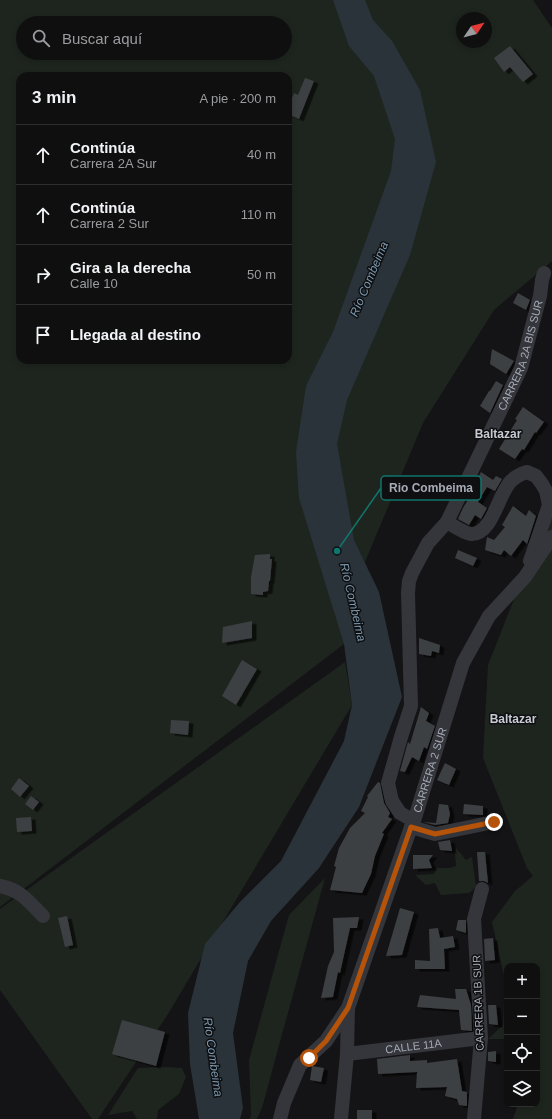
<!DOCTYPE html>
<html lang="es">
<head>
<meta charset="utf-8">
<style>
	:root { --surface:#0f0f10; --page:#1d1d1e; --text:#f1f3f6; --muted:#9b9c9f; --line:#2f2f30 }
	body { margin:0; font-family:Arial,sans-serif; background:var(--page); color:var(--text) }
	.controls { position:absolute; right:12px; bottom:12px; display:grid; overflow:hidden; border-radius:8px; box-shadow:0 2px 6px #0003 }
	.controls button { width:36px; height:36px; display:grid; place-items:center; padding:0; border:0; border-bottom:1px solid var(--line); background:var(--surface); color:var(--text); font:20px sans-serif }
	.compass { position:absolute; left:456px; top:12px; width:36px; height:36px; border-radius:50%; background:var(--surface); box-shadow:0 2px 6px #0003; rotate:55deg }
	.stop { position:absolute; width:12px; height:12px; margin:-9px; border:3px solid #b45309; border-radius:50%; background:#fff }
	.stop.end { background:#b45309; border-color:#fff; box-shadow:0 1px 4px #0008 }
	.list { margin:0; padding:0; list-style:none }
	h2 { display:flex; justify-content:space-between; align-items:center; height:52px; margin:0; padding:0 16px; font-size:17px }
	h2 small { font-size:13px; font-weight:400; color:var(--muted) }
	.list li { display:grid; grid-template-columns:26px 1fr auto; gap:12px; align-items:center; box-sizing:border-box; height:60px; padding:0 16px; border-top:1px solid var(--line) }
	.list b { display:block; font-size:15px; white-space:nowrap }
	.list p { margin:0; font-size:13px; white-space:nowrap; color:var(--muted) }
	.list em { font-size:13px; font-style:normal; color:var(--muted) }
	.icon { flex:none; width:22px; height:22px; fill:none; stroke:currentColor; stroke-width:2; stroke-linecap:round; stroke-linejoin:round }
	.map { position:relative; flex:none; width:552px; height:1119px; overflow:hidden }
	.search { position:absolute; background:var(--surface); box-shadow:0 2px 6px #0003; left:16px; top:16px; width:276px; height:44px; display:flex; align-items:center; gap:10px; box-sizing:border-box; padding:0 14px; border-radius:22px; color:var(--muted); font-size:15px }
	.panel { position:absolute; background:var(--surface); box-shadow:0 2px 6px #0003; left:16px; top:72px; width:276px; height:292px; border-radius:12px }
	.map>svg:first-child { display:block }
	.green { fill:#1e251e; fill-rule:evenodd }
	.water { fill:#2a3339 }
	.building { fill:#3e3f43; filter:url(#shadow) }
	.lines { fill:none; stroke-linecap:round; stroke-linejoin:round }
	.minor { stroke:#35363b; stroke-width:14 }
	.route { stroke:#b45309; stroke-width:5 }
	.labels { text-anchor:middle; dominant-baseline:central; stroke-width:3; stroke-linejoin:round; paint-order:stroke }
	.street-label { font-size:11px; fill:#a5abb6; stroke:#0f0f11 }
	.water-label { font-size:12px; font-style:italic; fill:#7c9bb2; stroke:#0f0f11 }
	.neighbourhood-label { font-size:12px; font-weight:bold; fill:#c6cad2; stroke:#0f0f11 }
	.leader { fill:none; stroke:#0f766e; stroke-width:1.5 }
	.callout-dot { fill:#0f766e; stroke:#0f0f11; stroke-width:1.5 }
	.callout { fill:#0f0f11; stroke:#0f766e; stroke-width:1.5 }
	.callout-label { font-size:12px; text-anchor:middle; font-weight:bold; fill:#a5abb6 }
</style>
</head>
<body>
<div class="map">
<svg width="552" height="1119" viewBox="0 0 552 1119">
	<defs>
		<filter id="shadow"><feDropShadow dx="4.5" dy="2.5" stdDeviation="0" flood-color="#0009"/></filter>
	</defs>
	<rect width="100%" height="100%" fill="#141416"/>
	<g class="green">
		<path d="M0,0H533L552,28V261L494,310L423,423L365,562L344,644L0,907ZM462,18H486V42H462ZM23,23H285V53H23ZM20,76H288V360H20Z"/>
		<path d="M552,503V1119H513L518,1104H537V966H507V1039H488L503,1025L505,980L492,922L515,891L533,876L527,868L483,758L488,665Z"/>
		<path d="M345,662L352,705L168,1014L98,1119H92L0,990V909Z"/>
		<path d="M456,848L466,860L472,857L476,887L469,893L441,895L435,883L426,885L415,875L434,874L437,868H450L456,866L455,853Z"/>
		<path d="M325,878L278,1049L262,1108L257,1119H250L251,1115L249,1060L289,915Z"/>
		<path d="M165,1067L182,1068L186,1077L179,1094L158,1110L157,1119H137L132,1111L108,1115L138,1068Z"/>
	</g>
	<path class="water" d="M333,0H365L373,20L392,41L420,90L436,162L410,255L347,400L337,444L354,540L379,592L402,697L359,807L319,868L271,921L248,961L233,1033L243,1108L240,1119H199L190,1064L188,1013L205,944L239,903L281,861L344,741L352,705L344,644L299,498L296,452L306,386L333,332L391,171L395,139L374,76L349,46Z"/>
	<g class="building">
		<path d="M510,46L533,74L523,82L510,67L504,72L494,58Z"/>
		<path d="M305,78L314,81L299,119L288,114V108L294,93L298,95Z"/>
		<path d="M518,293L530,300L526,310L513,303Z"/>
		<path d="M492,349L514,361L506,374L490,364Z"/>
		<path d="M496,381L503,385L490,413L480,406L489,391H490Z"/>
		<path d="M523,407L544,422L536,433L535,432L524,450L522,449L515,459L499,449L517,420L515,419Z"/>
		<path d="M481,472L493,480L496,476L502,479L495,491L487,487L478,502L487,508L481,519L475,515L469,525L458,519L463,508L476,487L474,485Z"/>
		<path d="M513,506L526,516L529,510L536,516L527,544L523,540L511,556L504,550L501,555L485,550L487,537L494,540L505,527L502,525Z"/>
		<path d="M458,550L477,558L473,566L455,558Z"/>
		<path d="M270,554V559H272L270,581H269L268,591L263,592V595L251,594V577L255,555Z"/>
		<path d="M252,621V638L222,643L223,627Z"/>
		<path d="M419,638L440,645L439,653L432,651L431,656L419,654Z"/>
		<path d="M242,660L257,669L236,705L222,696Z"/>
		<path d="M421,707L429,713L426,721L435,726L427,749L424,747L419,761L412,757L405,772L400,771L408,742L410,744Z"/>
		<path d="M171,720L189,721L188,735L170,733Z"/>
		<path d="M445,763L456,769L449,785L437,780Z"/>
		<path d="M19,778L29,786L20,797L11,789Z"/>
		<path d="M378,782L380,783L384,803L390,813L388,817L392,819L382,833L384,834L375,856L371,874L362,893L330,890L336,867L334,866L339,848L350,828L365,813L361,811L368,797L367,796Z"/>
		<path d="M31,796L39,802L33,810L25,804Z"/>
		<path d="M439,804L448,805L450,814L448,823L435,825L423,822L436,823Z"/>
		<path d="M464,804L483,806V815L463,814Z"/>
		<path d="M31,817L32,831L17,832L16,818Z"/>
		<path d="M450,840L452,851L440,850L438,842Z"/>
		<path d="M477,852H485L488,883L484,881H479Z"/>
		<path d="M413,855H433L429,860L432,868L413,869Z"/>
		<path d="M400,908L414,912L402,955L386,956Z"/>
		<path d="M67,916L73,945L65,947L58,918Z"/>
		<path d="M359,917L357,928H350L340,973L338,972L333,997L321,998L328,966L334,952L333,918Z"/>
		<path d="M458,920H466V933L456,930Z"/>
		<path d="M438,928L440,938L453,936L455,947L444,949L445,969H415V960L430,961L429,929Z"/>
		<path d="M493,938L495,960L485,961L484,939Z"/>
		<path d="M455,989H466L471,1005L472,1031L461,1030L459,1010L417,1007L420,995L456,999Z"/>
		<path d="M488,1005H496L498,1025L489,1024Z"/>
		<path d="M122,1020L165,1032L156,1066L112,1054Z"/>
		<path d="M496,1051V1062L488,1061V1052Z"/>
		<path d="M410,1055V1061L427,1060V1063L457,1059L462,1091L467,1092V1106L459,1105L457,1099L445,1096L447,1087L416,1088L417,1072L378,1074L377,1059Z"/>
		<path d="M312,1066L324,1068L321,1082L310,1080Z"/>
		<rect x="357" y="1110" width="15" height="9"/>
	</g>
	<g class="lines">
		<g class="minor">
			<path d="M447,522C452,525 466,534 472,534C493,533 498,494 511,481C516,476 521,474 527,472L536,476L542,484L546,491L549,505L530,561"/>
			<path id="s1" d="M414,821L400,813L392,801L388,783L401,737L411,706L408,593L409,581L412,573L428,543L447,522L521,368L540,296L542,280L544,273"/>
			<path d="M411,827L435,834L494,822"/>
			<path d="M0,886C21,890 28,901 43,916"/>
			<path id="s2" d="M347,1054L481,1038"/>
			<path d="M280,1119L284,1103L300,1065L326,1041L348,1008"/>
			<path id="s3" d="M341,1119L347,1054L348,1008L411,827L414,821L463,663L489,616L525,577L552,537"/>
			<path d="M474,1119L481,1038L474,919L482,889"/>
		</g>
	</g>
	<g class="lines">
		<path class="route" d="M309,1058L326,1041L348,1008L411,827L435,834L494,822"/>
	</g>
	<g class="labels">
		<g class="street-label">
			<text stroke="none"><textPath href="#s1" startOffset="508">CARRERA 2A BIS SUR</textPath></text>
			<text stroke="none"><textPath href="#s3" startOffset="363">CARRERA 2 SUR</textPath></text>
			<text transform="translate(478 1003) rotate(-92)">CARRERA 1B SUR</text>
			<text stroke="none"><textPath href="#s2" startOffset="67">CALLE 11A</textPath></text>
		</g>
		<g class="water-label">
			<text transform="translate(369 279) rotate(-67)">Río Combeima</text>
			<text transform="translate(353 602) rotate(77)">Río Combeima</text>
			<text transform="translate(213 1057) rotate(82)">Río Combeima</text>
		</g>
		<g class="neighbourhood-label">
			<text x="498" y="434">Baltazar</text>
			<text x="513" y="719">Baltazar</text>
		</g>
	</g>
	<path class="leader" d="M337 551L381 488"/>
	<circle class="callout-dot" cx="337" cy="551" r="4"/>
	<rect class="callout" x="381" y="476" width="100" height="24" rx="4"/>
	<g class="callout-label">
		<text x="431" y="492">Rio Combeima</text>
	</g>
</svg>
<div class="controls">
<button>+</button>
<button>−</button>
<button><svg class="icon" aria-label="locate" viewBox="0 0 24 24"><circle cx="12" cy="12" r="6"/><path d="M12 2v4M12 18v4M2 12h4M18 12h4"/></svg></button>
<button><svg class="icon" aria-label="layers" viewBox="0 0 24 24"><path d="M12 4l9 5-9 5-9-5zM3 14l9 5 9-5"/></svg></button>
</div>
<svg class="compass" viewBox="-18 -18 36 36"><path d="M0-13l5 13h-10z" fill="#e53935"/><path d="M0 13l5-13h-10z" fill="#9b9c9f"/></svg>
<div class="stop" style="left:309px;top:1058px"></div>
<div class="stop end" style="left:494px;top:822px"></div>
<div class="search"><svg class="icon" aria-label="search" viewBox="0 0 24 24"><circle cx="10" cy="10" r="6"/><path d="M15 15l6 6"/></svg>Buscar aquí</div>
<section class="panel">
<h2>3 min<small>A pie · 200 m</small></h2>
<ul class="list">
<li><svg class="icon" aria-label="ahead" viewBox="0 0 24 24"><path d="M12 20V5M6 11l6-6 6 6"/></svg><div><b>Continúa</b><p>Carrera 2A Sur</p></div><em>40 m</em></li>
<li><svg class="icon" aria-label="ahead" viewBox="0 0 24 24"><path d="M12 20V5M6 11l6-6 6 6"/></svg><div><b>Continúa</b><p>Carrera 2 Sur</p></div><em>110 m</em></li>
<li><svg class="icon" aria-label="right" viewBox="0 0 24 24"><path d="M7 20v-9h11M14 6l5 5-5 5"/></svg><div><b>Gira a la derecha</b><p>Calle 10</p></div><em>50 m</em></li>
<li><svg class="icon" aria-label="arrive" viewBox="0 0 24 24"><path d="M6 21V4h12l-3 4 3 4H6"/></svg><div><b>Llegada al destino</b></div></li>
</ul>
</section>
</div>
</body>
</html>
